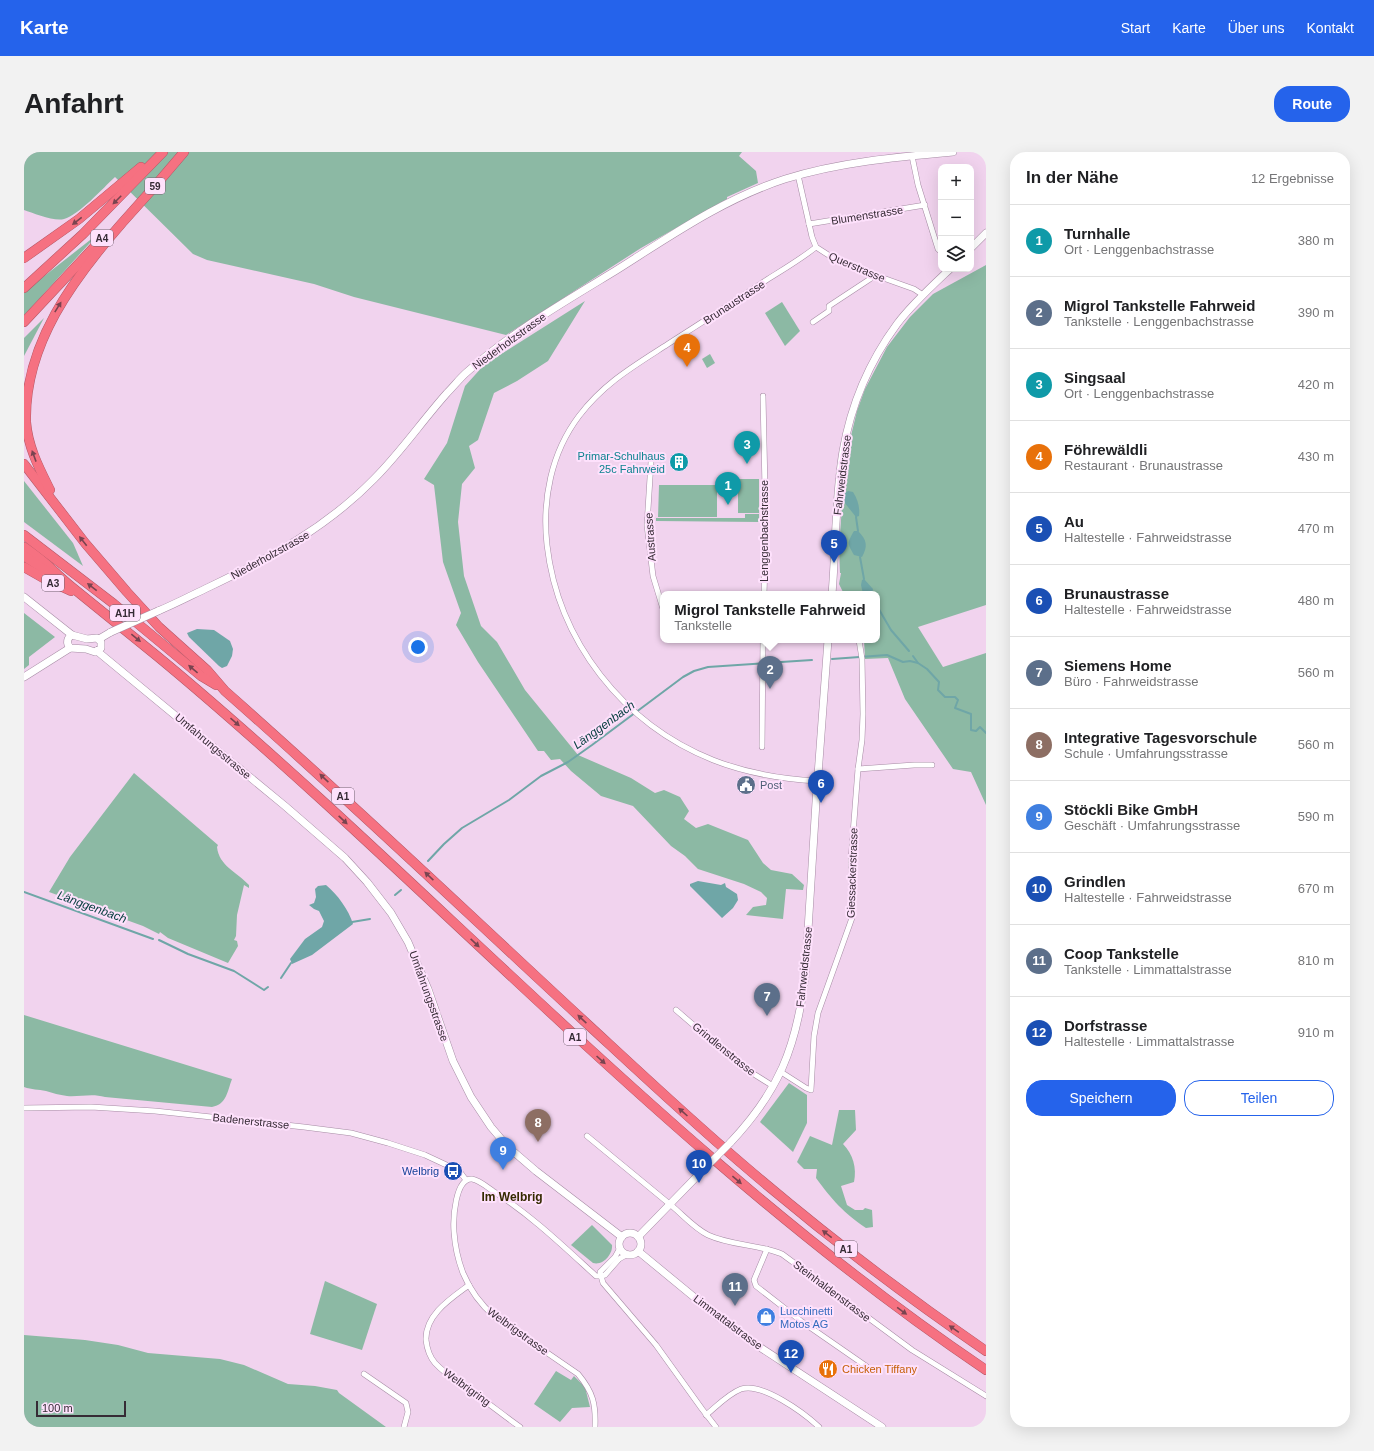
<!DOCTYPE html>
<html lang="de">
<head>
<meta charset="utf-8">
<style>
	:root { --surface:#fff; --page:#f2f2f2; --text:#202124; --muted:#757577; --line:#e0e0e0; --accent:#2563eb }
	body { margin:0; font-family:Helvetica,sans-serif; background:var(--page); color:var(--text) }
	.controls { position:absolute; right:12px; top:12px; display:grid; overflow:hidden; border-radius:8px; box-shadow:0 4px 16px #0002 }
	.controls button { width:36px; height:36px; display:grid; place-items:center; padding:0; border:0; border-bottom:1px solid var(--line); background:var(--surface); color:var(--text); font:20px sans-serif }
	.scale { position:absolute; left:12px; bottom:10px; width:90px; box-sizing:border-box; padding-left:4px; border:2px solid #362b35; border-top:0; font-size:11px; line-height:14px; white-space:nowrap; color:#362b35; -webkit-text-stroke:3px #fee1fc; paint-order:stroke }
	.you { position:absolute; left:394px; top:495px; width:14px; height:14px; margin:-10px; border:3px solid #fff; border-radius:50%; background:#1a73e8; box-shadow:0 0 0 6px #1a73e833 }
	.badge { display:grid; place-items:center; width:26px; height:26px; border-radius:50%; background:var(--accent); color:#fff; font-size:13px; font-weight:700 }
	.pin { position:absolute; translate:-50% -33px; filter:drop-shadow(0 1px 2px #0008) }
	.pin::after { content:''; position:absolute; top:21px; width:14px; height:12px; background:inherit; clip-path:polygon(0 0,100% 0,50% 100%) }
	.popup { position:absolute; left:636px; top:439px; width:220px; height:52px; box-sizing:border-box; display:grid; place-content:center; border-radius:8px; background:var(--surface); filter:drop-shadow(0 1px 3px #0005); font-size:13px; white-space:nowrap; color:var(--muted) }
	.popup b { font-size:15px; color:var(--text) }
	.popup::after { content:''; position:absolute; left:50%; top:100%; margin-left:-8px; border:8px solid transparent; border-top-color:var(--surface) }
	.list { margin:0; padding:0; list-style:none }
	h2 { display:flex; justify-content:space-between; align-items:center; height:52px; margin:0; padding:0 16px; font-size:17px }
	h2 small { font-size:13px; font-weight:400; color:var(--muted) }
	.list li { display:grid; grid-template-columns:26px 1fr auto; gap:12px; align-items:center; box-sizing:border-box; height:72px; padding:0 16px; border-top:1px solid var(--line) }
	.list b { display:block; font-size:15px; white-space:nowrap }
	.list p { margin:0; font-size:13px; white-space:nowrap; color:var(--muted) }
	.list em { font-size:13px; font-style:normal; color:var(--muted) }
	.actions { display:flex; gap:8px; padding:12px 16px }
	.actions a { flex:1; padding:9px 0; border:1px solid var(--accent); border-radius:16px; text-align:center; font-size:14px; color:var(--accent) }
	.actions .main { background:var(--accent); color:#fff }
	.icon { flex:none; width:22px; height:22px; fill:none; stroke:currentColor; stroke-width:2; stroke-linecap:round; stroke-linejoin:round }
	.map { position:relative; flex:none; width:962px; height:1275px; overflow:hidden; border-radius:16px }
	header { display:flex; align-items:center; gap:24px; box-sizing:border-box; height:56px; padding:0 20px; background:var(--accent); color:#fff }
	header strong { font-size:19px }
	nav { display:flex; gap:22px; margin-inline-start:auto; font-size:14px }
	.intro { display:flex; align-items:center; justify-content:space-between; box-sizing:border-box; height:96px; padding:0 24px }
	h1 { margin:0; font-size:28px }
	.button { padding:10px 18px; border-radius:16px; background:var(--accent); color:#fff; font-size:14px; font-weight:700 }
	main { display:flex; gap:24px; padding:0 24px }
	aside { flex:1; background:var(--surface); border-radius:16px; box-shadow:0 4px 16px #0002 }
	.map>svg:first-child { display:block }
	.green { fill:#8cb9a4 }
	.water { fill:#6fa6a7 }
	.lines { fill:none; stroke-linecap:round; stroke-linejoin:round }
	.stream { stroke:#6fa6a7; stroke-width:2 }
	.street-casing { stroke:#a68ba4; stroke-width:6 }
	.secondary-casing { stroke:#a68ba4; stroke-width:8 }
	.highway-casing { stroke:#b35866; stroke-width:10 }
	.street { stroke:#fff; stroke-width:5 }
	.secondary { stroke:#fff; stroke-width:7 }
	.highway { stroke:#f67181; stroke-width:9 }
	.secondary-bridge-casing { stroke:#a68ba4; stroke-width:8; stroke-linecap:butt }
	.secondary-bridge { stroke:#fff; stroke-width:7 }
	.oneway { fill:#794450 }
	.labels { text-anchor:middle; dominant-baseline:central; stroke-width:4; stroke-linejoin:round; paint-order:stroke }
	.shield { fill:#fee1fc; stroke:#726271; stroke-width:1 }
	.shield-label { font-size:10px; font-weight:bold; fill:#362b35 }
	.street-label { font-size:11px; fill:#362b35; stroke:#fee1fc }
	.culture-label { font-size:11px; fill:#0d838f; stroke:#fee1fc; text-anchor:end }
	.service-label { font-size:11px; fill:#4e5e75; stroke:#fee1fc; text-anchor:start }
	.transit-label { font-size:11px; fill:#164399; stroke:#fee1fc; text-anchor:end }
	.shop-label { font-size:11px; fill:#366cbe; stroke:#fee1fc; text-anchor:start }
	.food-label { font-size:11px; fill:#c56008; stroke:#fee1fc; text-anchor:start }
	.water-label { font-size:12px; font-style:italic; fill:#0b4142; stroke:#fee1fc }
	.neighbourhood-label { font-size:12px; font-weight:bold; fill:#352a00; stroke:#fee1fc }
</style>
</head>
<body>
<header>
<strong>Karte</strong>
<nav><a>Start</a><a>Karte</a><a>Über uns</a><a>Kontakt</a></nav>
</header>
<div class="intro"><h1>Anfahrt</h1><a class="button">Route</a></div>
<main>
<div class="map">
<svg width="962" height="1275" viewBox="0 0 962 1275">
	<rect width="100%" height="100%" fill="#f1d3ee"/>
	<g class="green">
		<path d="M0,0H718L715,4L732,19L734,31L703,45V47L617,96L482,183L330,145L290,132L183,108L169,102L91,25C79,36 55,63 40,67C31,70 9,61 0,58Z"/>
		<path d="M75,81L5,158L0,163V140Z"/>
		<path d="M962,113V453L894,475L919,515L962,501V653L947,620L929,617L881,547L864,506L841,507L840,488H853V442H820L815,432L817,421H816L815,396L820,326L823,300L833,259L841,237L863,195L886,165L909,142Z"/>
		<path d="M561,149L524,209L493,229L470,241L454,288L445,294L451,316L438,332L434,370L440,424L457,474L473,490L501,538L554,603L607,626L631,641L640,638L656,645L665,659L660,667L672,676L684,672L724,688L739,711L747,718L768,722L780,733L779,738L762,737L759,767L722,763L729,755L742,753L743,746L737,740L720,732L674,717L661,704L647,694L609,654L577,644L547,619L536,607L527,608L520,599H514L454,510L432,473L437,461L419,410L410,333L400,327L423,291L441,234L460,213Z"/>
		<path d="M758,150L776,179L761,194L741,161Z"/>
		<path d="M20,166L0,204V186Z"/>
		<path d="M686,202L691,211L683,216L678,207Z"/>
		<rect x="714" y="327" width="21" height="34"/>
		<path d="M0,329L49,391L59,414L0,370Z"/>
		<path d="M635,333H693V365H634Z"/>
		<path d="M721,362H735V370L632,369V366H721Z"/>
		<path d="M0,461L31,485L5,505V513L0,517Z"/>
		<path d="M110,621L194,693L193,695C195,714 213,720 225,733V736L220,733L213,763L212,784L210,788L213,789L214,794L204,811L144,786L136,780L135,782L119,774L25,740L46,705Z"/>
		<path d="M0,863L208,927C203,940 203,952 188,955L81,945C68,941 56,945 43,944C35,943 29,941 22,939C14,937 8,938 0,935Z"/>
		<path d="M765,931L783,943V971L769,1000L736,970Z"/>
		<path d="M815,958H831L832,978L819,992C829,1002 833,1016 830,1030L817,1034L823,1053L831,1058H839L841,1056L848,1058L849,1075L842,1076C820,1061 808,1048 792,1026L793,1017H780L773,1010L786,984L808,993Z"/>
		<path d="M568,1073L588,1093C589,1102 579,1114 569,1111L547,1093Z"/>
		<path d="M301,1129L353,1152L338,1198L286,1182Z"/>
		<path d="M0,1183L61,1188L94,1193L124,1201L196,1207L220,1213L264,1232L291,1234L313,1238L315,1241L362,1275H0Z"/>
		<path d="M532,1219L547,1228L550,1224L561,1235L566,1255L548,1256L536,1270L510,1252Z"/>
	</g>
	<g class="water">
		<path d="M824,339L829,340C834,348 836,355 835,364L832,365L820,350L821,341Z"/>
		<path d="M830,379H834C843,388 844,394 838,405L830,403C823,391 823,391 830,379Z"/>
		<path d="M840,427L849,437L848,442H839L837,433L838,428Z"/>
		<path d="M173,477L190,478L206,489L209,497L208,504L203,514L198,516L195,514L165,485L163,481Z"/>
		<path d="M674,729L697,733L701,731L702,735L713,742L714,748L709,756L698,766L666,734V732Z"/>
		<path d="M302,733C313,742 325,758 329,772L288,803L268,812L266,807L281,787L298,775L300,769L295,759L290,757L285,753L290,751L292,745L291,737L294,734Z"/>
	</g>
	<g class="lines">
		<g class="stream">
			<path d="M832,365L834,379"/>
			<path d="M836,405L840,427"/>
			<path d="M853,454L867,478L885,499"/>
			<path d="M889,504L894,511"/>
			<path d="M808,507L863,503L879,510L886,509L894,511L903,517L915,530L914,538L921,545H931L934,548L931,556L947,562V578L952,579L956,575L962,581"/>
			<path d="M404,709L420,692L438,676L485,648L517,624L544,610L568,593L659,525L670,519L684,515L788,508"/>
			<path d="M0,740L129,787"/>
			<path d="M371,743L377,738"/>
			<path d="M328,770L346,767"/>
			<path d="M135,788L164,802L210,819L240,838L244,835"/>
			<path d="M257,826L267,811"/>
		</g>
		<g class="street-casing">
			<g id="street">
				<path d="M888,4L894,33L914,97L917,100"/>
				<path d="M774,23L788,85L792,95L806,104L848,122L890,137L899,143"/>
				<path d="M785,72L901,53"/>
				<path d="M792,95C777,107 760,117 744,127C711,149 677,171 644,192C610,214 580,231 555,264C527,301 518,348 523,393C534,489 599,572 689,608C722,621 758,627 793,629"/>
				<path d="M789,170L805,159V154L846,127L848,122"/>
				<path d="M739,244L742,383L740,442"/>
				<path d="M627,310L623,373L629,424L639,457"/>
				<path d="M738,595L739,488"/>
				<path d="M834,617L890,613H908"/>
				<path d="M652,858L717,914L749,934"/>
				<path d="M757,920L782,936L787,938L790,884L794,861L828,766L827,708L834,617L838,588L839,562L838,507L835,488"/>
				<path d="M0,956L67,955L131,959L280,975L327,981L364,991L401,1003L431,1017L436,1020L442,1028"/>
				<path d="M563,984C591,1007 620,1031 648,1054C660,1064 670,1076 684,1083C708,1094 734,1092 758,1102L888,1198L962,1244"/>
				<path d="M596,1096L591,1105L576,1120L579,1131L632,1193L678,1257L692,1275"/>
				<path d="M743,1097L730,1128L732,1134L777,1169L842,1214"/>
				<path d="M577,1124L581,1123L595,1107L604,1102"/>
				<path d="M445,1133C426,1147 401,1163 402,1188C403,1197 405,1204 411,1211C421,1222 434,1230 447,1239C463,1250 479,1263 496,1275"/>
				<path d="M340,1222L382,1251L384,1260L380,1275"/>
				<path d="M682,1263C693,1254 704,1242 717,1237C738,1230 780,1261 795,1275"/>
				<path d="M571,1275C572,1252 569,1240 554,1222L471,1165C457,1153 446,1138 439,1121C434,1108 431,1094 430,1080C429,1067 431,1026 448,1027C455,1028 463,1035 469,1039C507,1063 539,1094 572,1124H577"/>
			</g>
		</g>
		<g class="secondary-casing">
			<g id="secondary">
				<path d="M947,96L962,81"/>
				<path d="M808,442C812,395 811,346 819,299C827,253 845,210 873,172C888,152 908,134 926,117"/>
				<path d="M0,445L48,483"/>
				<path d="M134,459C151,452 168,443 185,435C246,406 302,376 350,327C377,300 398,269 423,241C430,234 436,226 443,220C488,180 540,150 591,119C645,85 699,47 761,27C815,10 873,5 929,0"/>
				<path d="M48,483L63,487L73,486L77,490V496L71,500L62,497L46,496C42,491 43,486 48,483Z"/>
				<path d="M75,487L87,480"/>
				<path d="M73,499L261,654L321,706L343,730L367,761L384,790L404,837L429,909L447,945L467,975L484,995L512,1019L598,1085"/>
				<path d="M0,525L46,496"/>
				<path d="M706,991C755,939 772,896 781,826L792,650L804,488"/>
				<circle cx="606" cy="1092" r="11"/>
				<path d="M614,1085L683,1014"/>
				<path d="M614,1099L693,1164L731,1192L858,1275"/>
			</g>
		</g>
		<g class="highway-casing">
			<g id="highway">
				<path d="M0,106L55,67L117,15"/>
				<path d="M0,136L59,82L139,0"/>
				<path d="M0,170L73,92"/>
				<path d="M0,312L61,391L103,440L135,475L183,518L201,539C323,646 440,758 559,868C611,916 663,965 717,1011C795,1078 877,1141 962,1199"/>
				<path d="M26,338C15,316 4,295 2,270C0,192 50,126 98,71C119,48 140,24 160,0"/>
				<path d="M0,383L90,452L177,524L192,533"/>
				<path d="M0,395C7,400 14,405 21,411C30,419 39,428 49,436C77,459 105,481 133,504C190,551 246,601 301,651C515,847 720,1055 962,1218"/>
				<path d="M0,404L29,423"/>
				<path d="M0,415L21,427L47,439"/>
			</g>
		</g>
		<use href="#street" class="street"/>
		<use href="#secondary" class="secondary"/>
		<use href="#highway" class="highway"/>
		<g class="secondary-bridge-casing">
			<g id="secondary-bridge">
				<path d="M87,480L134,459"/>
				<path d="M683,1014L706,991"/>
			</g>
		</g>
		<use href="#secondary-bridge" class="secondary-bridge"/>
	</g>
	<defs><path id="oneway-solid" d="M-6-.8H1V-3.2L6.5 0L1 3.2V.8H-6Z"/></defs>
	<g class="oneway">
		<use href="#oneway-solid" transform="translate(93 48) rotate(135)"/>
		<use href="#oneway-solid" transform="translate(53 69) rotate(142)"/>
		<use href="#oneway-solid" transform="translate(34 155) rotate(-58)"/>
		<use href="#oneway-solid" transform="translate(10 304) rotate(-110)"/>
		<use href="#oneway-solid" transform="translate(59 389) rotate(-128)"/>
		<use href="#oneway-solid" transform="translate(68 435) rotate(-142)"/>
		<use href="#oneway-solid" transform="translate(112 486) rotate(39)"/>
		<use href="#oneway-solid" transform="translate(169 517) rotate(-140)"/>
		<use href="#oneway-solid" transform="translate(211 570) rotate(41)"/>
		<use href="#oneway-solid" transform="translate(300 626) rotate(-137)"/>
		<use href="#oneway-solid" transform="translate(319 668) rotate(43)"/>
		<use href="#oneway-solid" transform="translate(405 724) rotate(-137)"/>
		<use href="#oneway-solid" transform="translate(451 791) rotate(43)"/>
		<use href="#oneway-solid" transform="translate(558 867) rotate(-137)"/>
		<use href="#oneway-solid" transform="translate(577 908) rotate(42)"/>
		<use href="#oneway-solid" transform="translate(659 960) rotate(-138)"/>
		<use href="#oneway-solid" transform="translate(713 1028) rotate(40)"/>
		<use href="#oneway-solid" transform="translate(803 1082) rotate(-142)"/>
		<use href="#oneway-solid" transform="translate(878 1159) rotate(36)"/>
		<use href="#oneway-solid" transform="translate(930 1177) rotate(-145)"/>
	</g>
	<defs>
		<g id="building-disc" transform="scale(1)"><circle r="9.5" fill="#0f9aa8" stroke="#fee1fc"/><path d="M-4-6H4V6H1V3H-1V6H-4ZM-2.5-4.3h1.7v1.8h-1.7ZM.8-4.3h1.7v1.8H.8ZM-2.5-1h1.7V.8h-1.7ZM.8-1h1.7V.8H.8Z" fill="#fff"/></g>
		<g id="civic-disc" transform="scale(1)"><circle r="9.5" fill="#5c6f8a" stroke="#fee1fc"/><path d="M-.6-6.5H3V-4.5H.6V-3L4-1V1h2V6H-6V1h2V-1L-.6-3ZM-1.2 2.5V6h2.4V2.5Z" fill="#fff"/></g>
		<g id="bus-disc" transform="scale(1)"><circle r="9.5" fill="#1a4fb4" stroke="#fee1fc"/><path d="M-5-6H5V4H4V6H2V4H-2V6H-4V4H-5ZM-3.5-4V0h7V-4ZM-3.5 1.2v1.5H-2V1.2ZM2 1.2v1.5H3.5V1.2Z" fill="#fff"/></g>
		<g id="shop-disc" transform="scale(1)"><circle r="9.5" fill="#3f7fe0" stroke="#fee1fc"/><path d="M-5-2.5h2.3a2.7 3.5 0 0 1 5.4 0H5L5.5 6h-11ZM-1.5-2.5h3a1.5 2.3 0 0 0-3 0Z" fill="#fff"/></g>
		<g id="restaurant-disc" transform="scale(1)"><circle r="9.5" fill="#e8710a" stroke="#fee1fc"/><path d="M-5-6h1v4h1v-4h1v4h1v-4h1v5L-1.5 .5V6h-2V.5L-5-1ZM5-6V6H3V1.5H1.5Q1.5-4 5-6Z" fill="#fff"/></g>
	</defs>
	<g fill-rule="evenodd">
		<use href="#building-disc" x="655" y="310"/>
		<use href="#civic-disc" x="722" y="633"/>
		<use href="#bus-disc" x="429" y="1019"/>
		<use href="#shop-disc" x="742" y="1165"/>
		<use href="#restaurant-disc" x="804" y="1217"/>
	</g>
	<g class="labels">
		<g class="shield">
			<rect x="121" y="26" width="20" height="16" rx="3"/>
			<rect x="67" y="78" width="22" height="16" rx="3"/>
			<rect x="18" y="423" width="22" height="16" rx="3"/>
			<rect x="86" y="453" width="30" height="16" rx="3"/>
			<rect x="308" y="636" width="22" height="16" rx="3"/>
			<rect x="540" y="877" width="22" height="16" rx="3"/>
			<rect x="811" y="1089" width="22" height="16" rx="3"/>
		</g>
		<g class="shield-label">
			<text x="131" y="34">59</text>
			<text x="78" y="86">A4</text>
			<text x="29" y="431">A3</text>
			<text x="101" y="461">A1H</text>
			<text x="319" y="644">A1</text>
			<text x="551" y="885">A1</text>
			<text x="822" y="1097">A1</text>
		</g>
		<g class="street-label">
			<text transform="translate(843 63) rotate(-9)">Blumenstrasse</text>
			<text transform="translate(833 115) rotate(23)">Querstrasse</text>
			<text transform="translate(710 150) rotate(-33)">Brunaustrasse</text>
			<text transform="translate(485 189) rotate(-36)">Niederholzstrasse</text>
			<text transform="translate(818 323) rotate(-83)">Fahrweidstrasse</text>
			<text transform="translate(740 379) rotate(-90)">Lenggenbachstrasse</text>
			<text transform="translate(626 385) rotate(-94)">Austrasse</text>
			<text transform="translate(246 403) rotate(-29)">Niederholzstrasse</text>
			<text transform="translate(189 594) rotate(40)">Umfahrungsstrasse</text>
			<text transform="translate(828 721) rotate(-88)">Giessackerstrasse</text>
			<text transform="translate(780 815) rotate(-84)">Fahrweidstrasse</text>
			<text transform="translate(405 844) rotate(70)">Umfahrungsstrasse</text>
			<text transform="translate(700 897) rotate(39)">Grindlenstrasse</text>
			<text transform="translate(227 969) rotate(6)">Badenerstrasse</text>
			<text transform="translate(808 1139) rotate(37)">Steinhaldenstrasse</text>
			<text transform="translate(704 1170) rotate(37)">Limmattalstrasse</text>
			<text transform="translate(494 1179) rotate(36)">Welbrigstrasse</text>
			<text transform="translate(443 1235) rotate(36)">Welbrigring</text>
		</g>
		<g class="culture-label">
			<text x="641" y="304">Primar-Schulhaus<tspan x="641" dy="13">25c Fahrweid</tspan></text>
		</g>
		<g class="service-label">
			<text x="736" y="633">Post</text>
		</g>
		<g class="transit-label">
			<text x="415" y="1019">Welbrig</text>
		</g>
		<g class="shop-label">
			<text x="756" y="1159">Lucchinetti<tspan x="756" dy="13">Motos AG</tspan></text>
		</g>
		<g class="food-label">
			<text x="818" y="1217">Chicken Tiffany</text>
		</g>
		<g class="water-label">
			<text transform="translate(580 573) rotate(-36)">Länggenbach</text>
			<text transform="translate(68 755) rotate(20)">Länggenbach</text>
		</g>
		<g class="neighbourhood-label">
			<text x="488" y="1045">Im Welbrig</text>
		</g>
	</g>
</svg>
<div class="controls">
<button>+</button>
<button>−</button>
<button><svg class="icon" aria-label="layers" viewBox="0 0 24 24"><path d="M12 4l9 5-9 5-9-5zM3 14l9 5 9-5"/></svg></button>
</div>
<div class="scale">100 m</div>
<div class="you"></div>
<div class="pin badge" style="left:704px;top:353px;background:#0f9aa8">1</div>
<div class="pin badge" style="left:746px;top:537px;background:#5c6f8a">2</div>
<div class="popup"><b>Migrol Tankstelle Fahrweid</b>Tankstelle</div>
<div class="pin badge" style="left:723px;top:312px;background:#0f9aa8">3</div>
<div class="pin badge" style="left:663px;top:215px;background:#e8710a">4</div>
<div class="pin badge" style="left:810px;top:411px;background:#1a4fb4">5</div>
<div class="pin badge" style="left:797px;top:651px;background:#1a4fb4">6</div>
<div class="pin badge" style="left:743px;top:864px;background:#5c6f8a">7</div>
<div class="pin badge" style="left:514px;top:990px;background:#8d6e63">8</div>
<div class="pin badge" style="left:479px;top:1018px;background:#3f7fe0">9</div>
<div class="pin badge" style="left:675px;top:1031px;background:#1a4fb4">10</div>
<div class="pin badge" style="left:711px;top:1154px;background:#5c6f8a">11</div>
<div class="pin badge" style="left:767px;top:1221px;background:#1a4fb4">12</div>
</div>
<aside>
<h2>In der Nähe<small>12 Ergebnisse</small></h2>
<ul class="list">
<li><span class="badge" style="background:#0f9aa8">1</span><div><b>Turnhalle</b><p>Ort · Lenggenbachstrasse</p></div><em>380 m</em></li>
<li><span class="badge" style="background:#5c6f8a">2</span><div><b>Migrol Tankstelle Fahrweid</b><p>Tankstelle · Lenggenbachstrasse</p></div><em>390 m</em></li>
<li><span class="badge" style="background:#0f9aa8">3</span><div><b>Singsaal</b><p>Ort · Lenggenbachstrasse</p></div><em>420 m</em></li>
<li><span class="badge" style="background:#e8710a">4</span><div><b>Föhrewäldli</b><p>Restaurant · Brunaustrasse</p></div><em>430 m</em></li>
<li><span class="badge" style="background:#1a4fb4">5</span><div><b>Au</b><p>Haltestelle · Fahrweidstrasse</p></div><em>470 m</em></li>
<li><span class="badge" style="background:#1a4fb4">6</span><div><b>Brunaustrasse</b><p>Haltestelle · Fahrweidstrasse</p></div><em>480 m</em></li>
<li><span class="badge" style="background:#5c6f8a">7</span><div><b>Siemens Home</b><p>Büro · Fahrweidstrasse</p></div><em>560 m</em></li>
<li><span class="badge" style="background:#8d6e63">8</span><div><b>Integrative Tagesvorschule</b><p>Schule · Umfahrungsstrasse</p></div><em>560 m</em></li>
<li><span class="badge" style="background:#3f7fe0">9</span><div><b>Stöckli Bike GmbH</b><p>Geschäft · Umfahrungsstrasse</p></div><em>590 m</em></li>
<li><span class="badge" style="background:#1a4fb4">10</span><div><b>Grindlen</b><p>Haltestelle · Fahrweidstrasse</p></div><em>670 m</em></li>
<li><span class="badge" style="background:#5c6f8a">11</span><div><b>Coop Tankstelle</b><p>Tankstelle · Limmattalstrasse</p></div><em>810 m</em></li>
<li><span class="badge" style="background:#1a4fb4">12</span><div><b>Dorfstrasse</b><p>Haltestelle · Limmattalstrasse</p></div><em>910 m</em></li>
</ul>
<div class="actions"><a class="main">Speichern</a><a>Teilen</a></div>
</aside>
</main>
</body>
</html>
